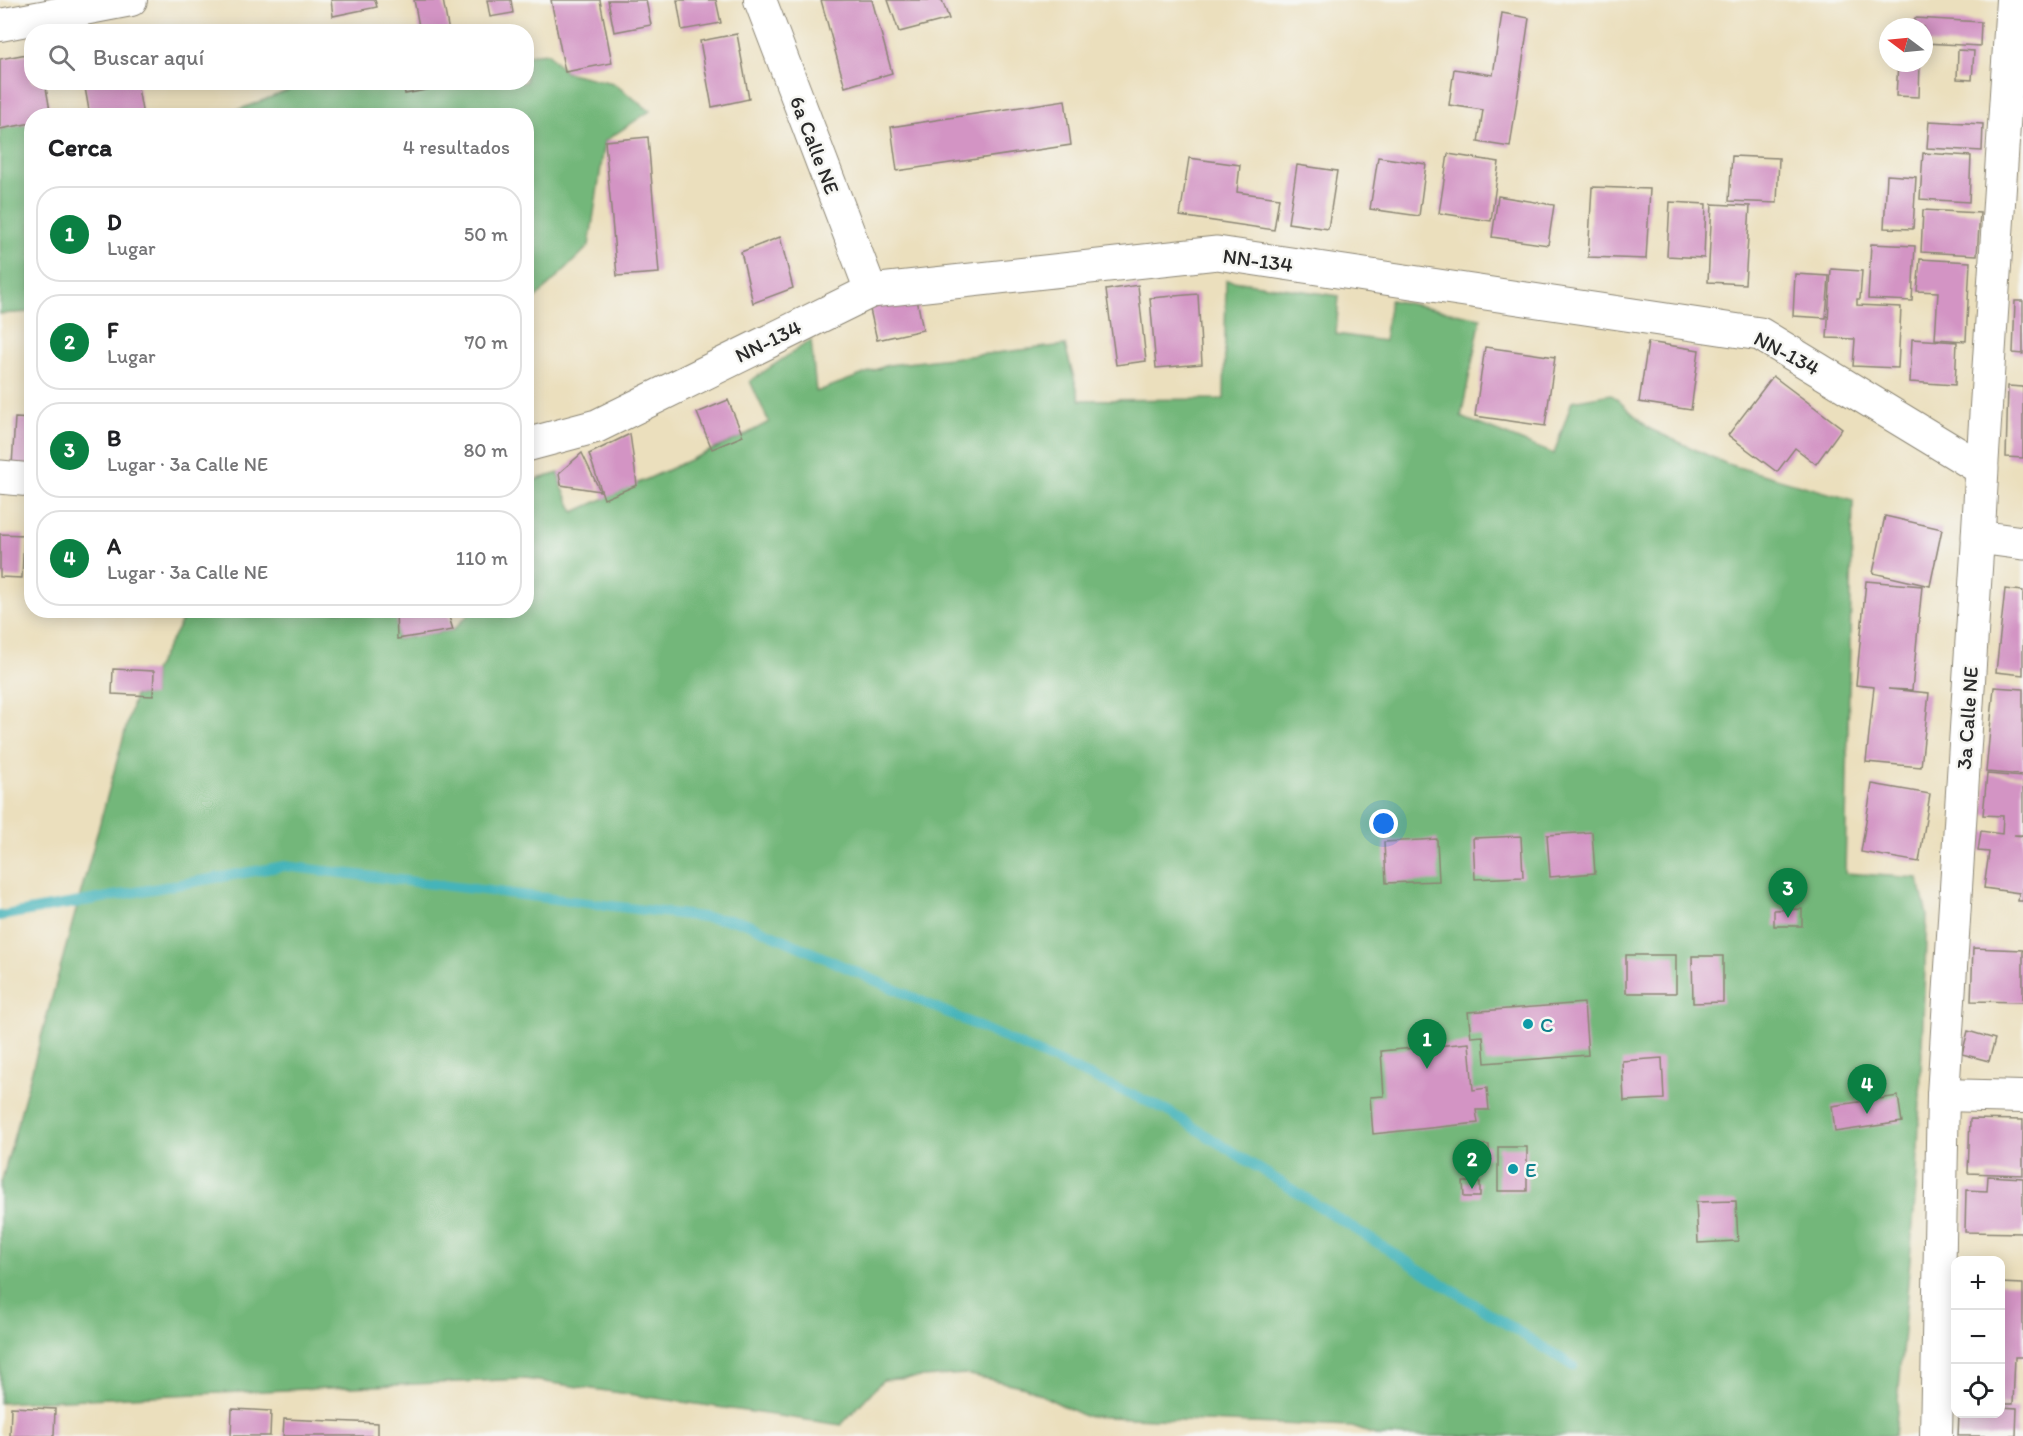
<!DOCTYPE html>
<html lang="es">
<head>
<meta charset="utf-8">
<style>
	:root { --surface:#fff; --page:#f2f2f2; --text:#202124; --muted:#757577; --line:#e0e0e0; --accent:#0b8043 }
	body { margin:0; font-family:Itim,sans-serif; background:var(--page); color:var(--text) }
	.controls { position:absolute; right:18px; bottom:18px; display:grid; overflow:hidden; border-radius:12px; box-shadow:0 3px 15px #0003 }
	.controls button { width:54px; height:54px; display:grid; place-items:center; padding:0; border:0; border-bottom:2px solid var(--line); background:var(--surface); color:var(--text); font:30px sans-serif }
	.compass { position:absolute; left:1879px; top:18px; width:54px; height:54px; border-radius:50%; background:var(--surface); box-shadow:0 3px 15px #0003; rotate:286deg }
	.you { position:absolute; left:1384px; top:824px; width:21px; height:21px; margin:-15px; border:4px solid #fff; border-radius:50%; background:#1a73e8; box-shadow:0 0 0 9px #1a73e833 }
	.badge { display:grid; place-items:center; width:39px; height:39px; border-radius:50%; background:var(--accent); color:#fff; font-size:20px; font-weight:700 }
	.pin { position:absolute; translate:-50% -50px; filter:drop-shadow(0 2px 3px #0008) }
	.pin::after { content:''; position:absolute; top:32px; width:21px; height:18px; background:inherit; clip-path:polygon(0 0,100% 0,50% 100%) }
	.list { margin:0; padding:0; list-style:none }
	h2 { display:flex; justify-content:space-between; align-items:center; height:78px; margin:0; padding:0 24px; font-size:26px }
	h2 small { font-size:20px; font-weight:400; color:var(--muted) }
	.list li { display:grid; grid-template-columns:39px 1fr auto; gap:18px; align-items:center; box-sizing:border-box; height:96px; margin:0 12px 12px; padding:0 12px; border:2px solid var(--line); border-radius:24px }
	.list b { display:block; font-size:22px; white-space:nowrap }
	.list p { margin:0; font-size:20px; white-space:nowrap; color:var(--muted) }
	.list em { font-size:20px; font-style:normal; color:var(--muted) }
	.icon { flex:none; width:33px; height:33px; fill:none; stroke:currentColor; stroke-width:2; stroke-linecap:round; stroke-linejoin:round }
	.map { position:relative; flex:none; width:2023px; height:1436px; overflow:hidden }
	.search { position:absolute; background:var(--surface); box-shadow:0 3px 15px #0003; left:24px; top:24px; width:510px; height:66px; display:flex; align-items:center; gap:15px; box-sizing:border-box; padding:0 21px; border-radius:24px; color:var(--muted); font-size:22px }
	.panel { position:absolute; background:var(--surface); box-shadow:0 3px 15px #0003; left:24px; top:108px; width:510px; height:510px; border-radius:24px }
	.map>svg:first-child { display:block }
	.forest { fill:#73b77a; stroke:#4f7152; stroke-width:1.5 }
	.lines { fill:none; stroke-linecap:round; stroke-linejoin:round }
	.stream { stroke:#44b4ba; stroke-width:10 }
	.building { fill:#d394c4 }
	.minor-casing { stroke:#8b8574; stroke-width:34 }
	.tertiary-casing { stroke:#8b8574; stroke-width:35 }
	.minor { stroke:#fff; stroke-width:32 }
	.tertiary { stroke:#fff; stroke-width:33 }
	.culture-dot { fill:#0f9aa8; stroke:#f6f6f2; stroke-width:2 }
	.labels { text-anchor:middle; dominant-baseline:central; stroke-width:5; stroke-linejoin:round; paint-order:stroke }
	.street-label { font-size:21px; fill:#2b2b2b; stroke:#f6f6f2 }
	.culture-label { font-size:21px; fill:#0d838f; stroke:#f6f6f2; text-anchor:start }
</style>
</head>
<body>
<div class="map">
<svg width="2023" height="1436" viewBox="0 0 2023 1436">
	<rect width="100%" height="100%" fill="#f6f6f2"/>
	<filter id="ink" filterUnits="userSpaceOnUse"><feTurbulence type="fractalNoise" baseFrequency=".0167" numOctaves="2"/><feDisplacementMap in="SourceGraphic" scale="12" xChannelSelector="R" yChannelSelector="G"/><feConvolveMatrix kernelMatrix="1 2 1 2 8 2 1 2 1" color-interpolation-filters="sRGB"/></filter>
	<filter id="wash" filterUnits="userSpaceOnUse"><feTurbulence type="fractalNoise" baseFrequency=".008" numOctaves="4" result="noise"/><feDisplacementMap in="SourceGraphic" scale="24" xChannelSelector="R" yChannelSelector="G"/><feGaussianBlur stdDeviation="1.35" result="paint"/><feColorMatrix in="noise" values="0 0 0 0 0 0 0 0 0 0 0 0 0 0 0 0 0 1.4 0 .05"/><feComposite in="paint" operator="in"/></filter>
	<g filter="url(#wash)">
		<rect width="100%" height="100%" fill="#ebdfbd"/>
		<g class="forest">
			<path d="M548,53L565,72L613,83L650,111L605,141L589,246L537,297L527,303L526,116H223L307,83H403L406,94L431,89L442,83L526,82L527,55Z"/>
			<path d="M31,123V312L0,314V129Z"/>
			<path d="M1226,280L1339,296L1336,334L1384,341L1390,300L1481,318L1461,417L1554,454L1572,401L1611,394L1650,429L1727,464L1853,500L1845,873L1918,878L1927,915L1917,1176L1895,1436H1378L1352,1427L1084,1416L1025,1387L965,1374L883,1380L841,1425L524,1379L0,1403V1187L135,695H153L154,671L183,619L228,610L396,611L397,639L453,630L472,611L526,610L527,482L559,473L561,485L574,512L743,436L769,422L750,381L811,340L816,392L888,365L1065,345L1080,400L1224,399Z"/>
		</g>
		<g class="lines">
			<path class="stream" d="M0,916L284,866L744,922L1166,1110L1573,1366"/>
		</g>
		<g id="blocks">
			<g class="building">
				<path d="M331,0H375L377,7L333,16Z"/>
				<path d="M414,0H443L449,32H420Z"/>
				<path d="M487,0H511L513,13L490,17Z"/>
				<path d="M551,0H600L612,63L565,72Z"/>
				<path d="M608,0H646L651,25L614,32Z"/>
				<path d="M677,0H716L721,23L682,30Z"/>
				<path d="M821,0H872L892,73L845,87Z"/>
				<path d="M888,0H942L949,19L899,32Z"/>
				<path d="M1502,13L1529,18L1510,147L1478,142L1483,110L1449,105L1454,69L1493,75Z"/>
				<path d="M1915,18L1981,22L1980,46L1924,43V27H1914Z"/>
				<path d="M737,34L749,99L712,107L700,41Z"/>
				<path d="M1958,50L1974,51L1972,80L1957,79Z"/>
				<path d="M32,53V82H45L51,116H32V123L0,129V59Z"/>
				<path d="M1898,63H1920L1919,97L1896,96Z"/>
				<path d="M84,82H137L143,116H90Z"/>
				<path d="M403,82H430L431,89L405,94Z"/>
				<path d="M1065,100L1071,145L897,171L891,127Z"/>
				<path d="M1929,121L1983,124L1982,151L1927,148Z"/>
				<path d="M648,137L659,273L617,276L605,141Z"/>
				<path d="M1923,153L1971,156L1969,202L1920,199Z"/>
				<path d="M1448,154L1499,162L1491,221L1439,213Z"/>
				<path d="M1732,156L1779,158L1777,203L1729,201Z"/>
				<path d="M1378,157L1426,164L1419,216L1370,209Z"/>
				<path d="M1189,158L1240,165L1237,192L1279,198L1274,230L1180,216Z"/>
				<path d="M1297,165L1337,171L1328,229L1288,223Z"/>
				<path d="M1887,175L1916,177L1913,229L1884,228Z"/>
				<path d="M1592,187L1650,189L1646,259L1588,257Z"/>
				<path d="M1498,196L1554,205L1548,245L1492,237Z"/>
				<path d="M1670,202L1706,204L1704,258L1667,256Z"/>
				<path d="M1712,204L1750,206L1745,284L1708,282Z"/>
				<path d="M1923,210L1980,213L1977,255L1921,252Z"/>
				<path d="M780,237L793,288L753,303L741,252Z"/>
				<path d="M1871,244L1915,246L1912,301L1868,299Z"/>
				<path d="M1920,259L1970,262L1966,341L1935,339L1938,292L1917,291Z"/>
				<path d="M1831,269L1862,271L1860,299H1857V305L1901,307L1898,368L1853,366L1855,339L1827,338Z"/>
				<path d="M1795,274L1829,276L1826,318L1793,316Z"/>
				<path d="M1138,285L1146,361L1116,365L1106,290Z"/>
				<path d="M916,294L923,330L877,340L869,305Z"/>
				<path d="M1198,294L1202,364L1156,368L1150,298Z"/>
				<path d="M2015,301H2023V354L2013,353Z"/>
				<path d="M1912,339L1957,342L1955,385L1910,382Z"/>
				<path d="M1648,342L1699,350L1691,410L1639,402Z"/>
				<path d="M1485,347L1555,357L1545,426L1475,416Z"/>
				<path d="M1773,376L1842,428L1816,464L1795,448L1777,472L1728,435Z"/>
				<path d="M2008,386L2023,387V458L2006,457Z"/>
				<path d="M728,400L743,436L712,449L697,413Z"/>
				<path d="M15,418L32,419V466L12,465Z"/>
				<path d="M630,434L637,485L604,499L589,454Z"/>
				<path d="M582,453L600,491L561,485L559,473Z"/>
				<path d="M1885,516L1942,529L1930,586L1873,573Z"/>
				<path d="M0,534L24,535L22,578L0,577Z"/>
				<path d="M1866,581L1922,586L1912,690L1888,689L1929,693L1921,767L1866,762L1874,687L1856,685Z"/>
				<path d="M2005,589L2023,591V675L1996,672Z"/>
				<path d="M396,610H447L453,630L397,639Z"/>
				<path d="M113,669L154,671L153,696L112,694Z"/>
				<path d="M1994,687L2023,689V775L1986,772Z"/>
				<path d="M1987,774L2023,777V835H2014L2023,836V901H2018L2019,893L1984,888L1989,852L1978,851L1981,831L2002,834L2003,816L1983,815Z"/>
				<path d="M1872,784L1930,794L1919,862L1861,852Z"/>
				<path d="M1592,832L1595,873L1550,877L1547,835Z"/>
				<path d="M1521,836L1523,877L1475,879L1473,838Z"/>
				<path d="M1437,839L1439,881L1386,883L1384,842Z"/>
				<path d="M1802,909V926H1774V910Z"/>
				<path d="M1973,948L2023,950V1002L1971,1001Z"/>
				<rect x="1626" y="955" width="50" height="38"/>
				<path d="M1692,956H1723V1002L1693,1003Z"/>
				<path d="M1584,1003L1588,1055L1485,1063L1483,1036L1471,1037L1468,1012Z"/>
				<path d="M1968,1031L1995,1039L1989,1061L1962,1054Z"/>
				<path d="M1469,1043L1473,1090L1487,1088L1489,1110H1476L1478,1123L1373,1134L1370,1097L1384,1096L1381,1051Z"/>
				<path d="M1662,1058L1664,1099L1624,1101L1622,1061Z"/>
				<path d="M1898,1096L1902,1122L1835,1132L1832,1106Z"/>
				<path d="M1970,1119L2023,1120V1175L1968,1173Z"/>
				<path d="M1471,1144L1489,1145V1157H1471Z"/>
				<rect x="1498" y="1147" width="29" height="44"/>
				<path d="M1988,1176L2023,1178V1233L1965,1232L1966,1190L1987,1191Z"/>
				<path d="M1463,1182H1480V1197H1464Z"/>
				<path d="M1736,1201L1738,1241L1698,1243L1696,1202Z"/>
				<path d="M2000,1283L2023,1284V1357H2015L2013,1404H2000Z"/>
				<path d="M11,1407L55,1409L54,1436H10Z"/>
				<path d="M2000,1407L2017,1408L2016,1436H1958L1959,1414H2000Z"/>
				<path d="M232,1409L271,1411L270,1436H231Z"/>
				<path d="M284,1419L378,1423V1436H283Z"/>
			</g>
		</g>
	</g>
	<g filter="url(#ink)">
		<use href="#blocks" fill-opacity="0" stroke="#8b8574" stroke-width="1.5"/>
		<g class="lines">
			<g class="minor-casing">
				<g id="minor">
					<path d="M760,0L871,291"/>
					<path d="M0,25L131,0"/>
					<path d="M1982,469L2012,0"/>
					<path d="M1943,1095L2023,1097"/>
					<path d="M1936,1436L1943,1095L1978,537"/>
				</g>
			</g>
			<g class="tertiary-casing">
				<g id="tertiary">
					<path d="M526,445L597,426L871,291L1217,253L1760,334L1982,469L1978,537L2023,543"/>
					<path d="M0,477L32,480"/>
				</g>
			</g>
			<use href="#minor" class="minor"/>
			<use href="#tertiary" class="tertiary"/>
		</g>
	</g>
	<g class="culture-dot">
		<circle cx="1528" cy="1024" r="6"/>
		<circle cx="1513" cy="1169" r="6"/>
	</g>
	<g class="labels">
		<g class="street-label">
			<text transform="translate(815 145) rotate(69)">6a Calle NE</text>
			<text transform="translate(1258 260) rotate(8)">NN-134</text>
			<text transform="translate(768 341) rotate(-26)">NN-134</text>
			<text transform="translate(1787 353) rotate(28)">NN-134</text>
			<text transform="translate(1967 718) rotate(-86)">3a Calle NE</text>
		</g>
		<g class="culture-label">
			<text x="1540" y="1024">C</text>
			<text x="1525" y="1169">E</text>
		</g>
	</g>
</svg>
<div class="controls">
<button>+</button>
<button>−</button>
<button><svg class="icon" aria-label="locate" viewBox="0 0 24 24"><circle cx="12" cy="12" r="6"/><path d="M12 2v4M12 18v4M2 12h4M18 12h4"/></svg></button>
</div>
<svg class="compass" viewBox="-18 -18 36 36"><path d="M0-13l5 13h-10z" fill="#e53935"/><path d="M0 13l5-13h-10z" fill="#757577"/></svg>
<div class="you"></div>
<div class="pin badge" style="left:1427px;top:1069px">1</div>
<div class="pin badge" style="left:1472px;top:1189px">2</div>
<div class="pin badge" style="left:1788px;top:918px">3</div>
<div class="pin badge" style="left:1867px;top:1114px">4</div>
<div class="search"><svg class="icon" aria-label="search" viewBox="0 0 24 24"><circle cx="10" cy="10" r="6"/><path d="M15 15l6 6"/></svg>Buscar aquí</div>
<section class="panel">
<h2>Cerca<small>4 resultados</small></h2>
<ul class="list">
<li><span class="badge">1</span><div><b>D</b><p>Lugar</p></div><em>50 m</em></li>
<li><span class="badge">2</span><div><b>F</b><p>Lugar</p></div><em>70 m</em></li>
<li><span class="badge">3</span><div><b>B</b><p>Lugar · 3a Calle NE</p></div><em>80 m</em></li>
<li><span class="badge">4</span><div><b>A</b><p>Lugar · 3a Calle NE</p></div><em>110 m</em></li>
</ul>
</section>
</div>
</body>
</html>
